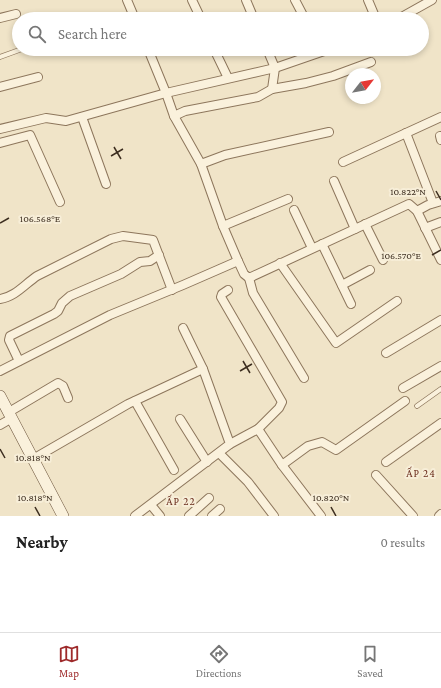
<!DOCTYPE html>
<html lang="en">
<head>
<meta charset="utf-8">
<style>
	:root { --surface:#fff; --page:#f6f6f6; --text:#222; --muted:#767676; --line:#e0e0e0; --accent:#9e2a2b }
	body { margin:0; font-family:"Crimson Pro",serif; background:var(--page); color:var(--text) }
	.compass { position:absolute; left:345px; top:68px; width:36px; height:36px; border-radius:50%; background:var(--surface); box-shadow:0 2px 6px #0003; rotate:59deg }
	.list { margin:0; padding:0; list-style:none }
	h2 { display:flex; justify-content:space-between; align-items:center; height:52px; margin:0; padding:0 16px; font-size:17px }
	h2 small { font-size:13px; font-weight:400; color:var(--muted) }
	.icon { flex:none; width:22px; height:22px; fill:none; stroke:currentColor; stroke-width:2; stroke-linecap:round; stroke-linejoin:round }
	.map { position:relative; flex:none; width:441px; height:516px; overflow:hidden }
	.search { position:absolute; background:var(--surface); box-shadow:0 2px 6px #0003; left:12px; right:12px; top:12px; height:44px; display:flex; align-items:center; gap:10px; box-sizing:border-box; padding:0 14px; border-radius:22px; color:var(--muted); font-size:15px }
	.sheet { height:116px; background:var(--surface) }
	nav { display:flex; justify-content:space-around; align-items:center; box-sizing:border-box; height:56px; border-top:1px solid var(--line); background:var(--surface); font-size:11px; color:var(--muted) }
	nav a { display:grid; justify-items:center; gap:2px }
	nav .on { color:var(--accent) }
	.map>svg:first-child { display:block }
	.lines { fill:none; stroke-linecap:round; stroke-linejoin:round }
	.lane-casing { stroke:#8d765c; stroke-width:5.5 }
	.street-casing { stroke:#8d765c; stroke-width:10 }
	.secondary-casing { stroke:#6f573f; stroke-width:12 }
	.lane { stroke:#faf1dc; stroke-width:4 }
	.street { stroke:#faf1dc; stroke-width:8 }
	.secondary { stroke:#faf1dc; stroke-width:11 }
	.ticks { fill:none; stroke:#3d2e20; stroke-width:1.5 }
	.labels { text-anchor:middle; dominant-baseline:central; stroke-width:4; stroke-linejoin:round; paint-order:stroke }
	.neighbourhood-label { font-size:11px; letter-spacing:1px; fill:#6b2e1e; stroke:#f7eed8 }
	.ticks-label { font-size:10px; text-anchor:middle; fill:#3d2e20; stroke:#f7eed8; stroke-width:4; stroke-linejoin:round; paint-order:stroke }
</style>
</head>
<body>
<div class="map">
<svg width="441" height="516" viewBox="0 0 441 516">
	<rect width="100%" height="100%" fill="#f0e4c8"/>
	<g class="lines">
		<g class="lane-casing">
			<g id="lane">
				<path d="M0,57L22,49"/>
				<path d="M417,406L441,389"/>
			</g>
		</g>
		<g class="street-casing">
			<g id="street">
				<path d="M127,0L135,19"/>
				<path d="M192,0L201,19"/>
				<path d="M246,0L254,19"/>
				<path d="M295,0L305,19"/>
				<path d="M368,0L376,19"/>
				<path d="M0,18L16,14"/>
				<path d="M398,19L432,0"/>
				<path d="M148,49L166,93L174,116L201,164L223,226L238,261L244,274L249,278L409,204L417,211L441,260"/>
				<path d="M214,49L228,78"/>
				<path d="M0,87L38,77"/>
				<path d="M272,89L306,83L333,76L371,62"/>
				<path d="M174,116L185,111L258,97L272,89L275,68L267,49"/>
				<path d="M82,117L106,184"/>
				<path d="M0,129L46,118L66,121L166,93L275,68L330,49"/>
				<path d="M406,133L433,203"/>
				<path d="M440,136L441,140"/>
				<path d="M0,143L30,135L60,202"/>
				<path d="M343,162L441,117"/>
				<path d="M201,164L225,155L329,132"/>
				<path d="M334,181L355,229"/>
				<path d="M294,210L312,248"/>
				<path d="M417,211L428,205L441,201"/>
				<path d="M365,224L383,260"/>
				<path d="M223,226L288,199"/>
				<path d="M425,228L441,222"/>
				<path d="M322,244L351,304"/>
				<path d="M280,263L336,343L397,301"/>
				<path d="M249,278L253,293L304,378"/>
				<path d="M342,285L370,270"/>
				<path d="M228,290L222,294L221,297L282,402L279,408L258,429"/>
				<path d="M0,299C15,297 25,284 37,276L111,239L123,236L153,240L172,290"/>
				<path d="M386,353L441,320"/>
				<path d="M19,361L9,340L10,336L54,314L58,311L62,303L70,296L121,274L140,262L150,261L159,255"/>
				<path d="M0,371L110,315L183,285L238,261"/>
				<path d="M403,388L441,366"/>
				<path d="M135,401L174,470"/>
				<path d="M9,412L58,383L63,386L68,398"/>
				<path d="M180,419L207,462"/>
				<path d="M0,425L12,418"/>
				<path d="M230,444L258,429L282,465L321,516"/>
				<path d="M219,453L248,482L274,516"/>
				<path d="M33,459L128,404L203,369"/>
				<path d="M386,462L441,423"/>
				<path d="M282,465L308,446L322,442L336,450L405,401"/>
				<path d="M376,475L413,516"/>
				<path d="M151,505L160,516"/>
				<path d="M135,516L230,444L203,369L183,328"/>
				<path d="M189,516L209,498"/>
				<path d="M212,516L220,509"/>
				<path d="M439,516L441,514"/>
			</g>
		</g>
		<g class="secondary-casing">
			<path id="secondary" d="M0,396L63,516"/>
		</g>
		<use href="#lane" class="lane"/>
		<use href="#street" class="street"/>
		<use href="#secondary" class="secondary"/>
	</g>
	<path class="ticks" d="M114,147L121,159M111,156L123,149M436,191L441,200M0,223L9,218M432,255L441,250M243,361L250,373M240,371L252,364M0,449L5,458M35,507L40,516M331,507L336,516"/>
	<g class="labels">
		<g class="neighbourhood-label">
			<text x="421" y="473">ẤP 24</text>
			<text x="181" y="501">ẤP 22</text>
		</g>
	</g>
	<g class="ticks-label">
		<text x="408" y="195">10.822°N</text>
		<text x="40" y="222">106.568°E</text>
		<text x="401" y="259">106.570°E</text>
		<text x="33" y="461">10.818°N</text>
		<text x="35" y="501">10.818°N</text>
		<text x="331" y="501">10.820°N</text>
	</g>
</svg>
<svg class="compass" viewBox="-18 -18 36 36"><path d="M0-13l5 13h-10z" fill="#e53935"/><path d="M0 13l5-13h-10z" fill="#767676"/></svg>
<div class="search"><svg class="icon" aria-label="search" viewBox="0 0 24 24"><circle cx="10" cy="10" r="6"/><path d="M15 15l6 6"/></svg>Search here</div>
</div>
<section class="sheet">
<h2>Nearby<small>0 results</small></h2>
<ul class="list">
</ul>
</section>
<nav>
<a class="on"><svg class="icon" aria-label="map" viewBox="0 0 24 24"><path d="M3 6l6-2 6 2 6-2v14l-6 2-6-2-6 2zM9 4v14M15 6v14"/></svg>Map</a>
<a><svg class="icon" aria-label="directions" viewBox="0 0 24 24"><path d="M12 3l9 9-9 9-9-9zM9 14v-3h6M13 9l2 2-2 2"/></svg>Directions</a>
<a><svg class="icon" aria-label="saved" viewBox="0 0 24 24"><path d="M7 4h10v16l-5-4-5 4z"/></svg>Saved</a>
</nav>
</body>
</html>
